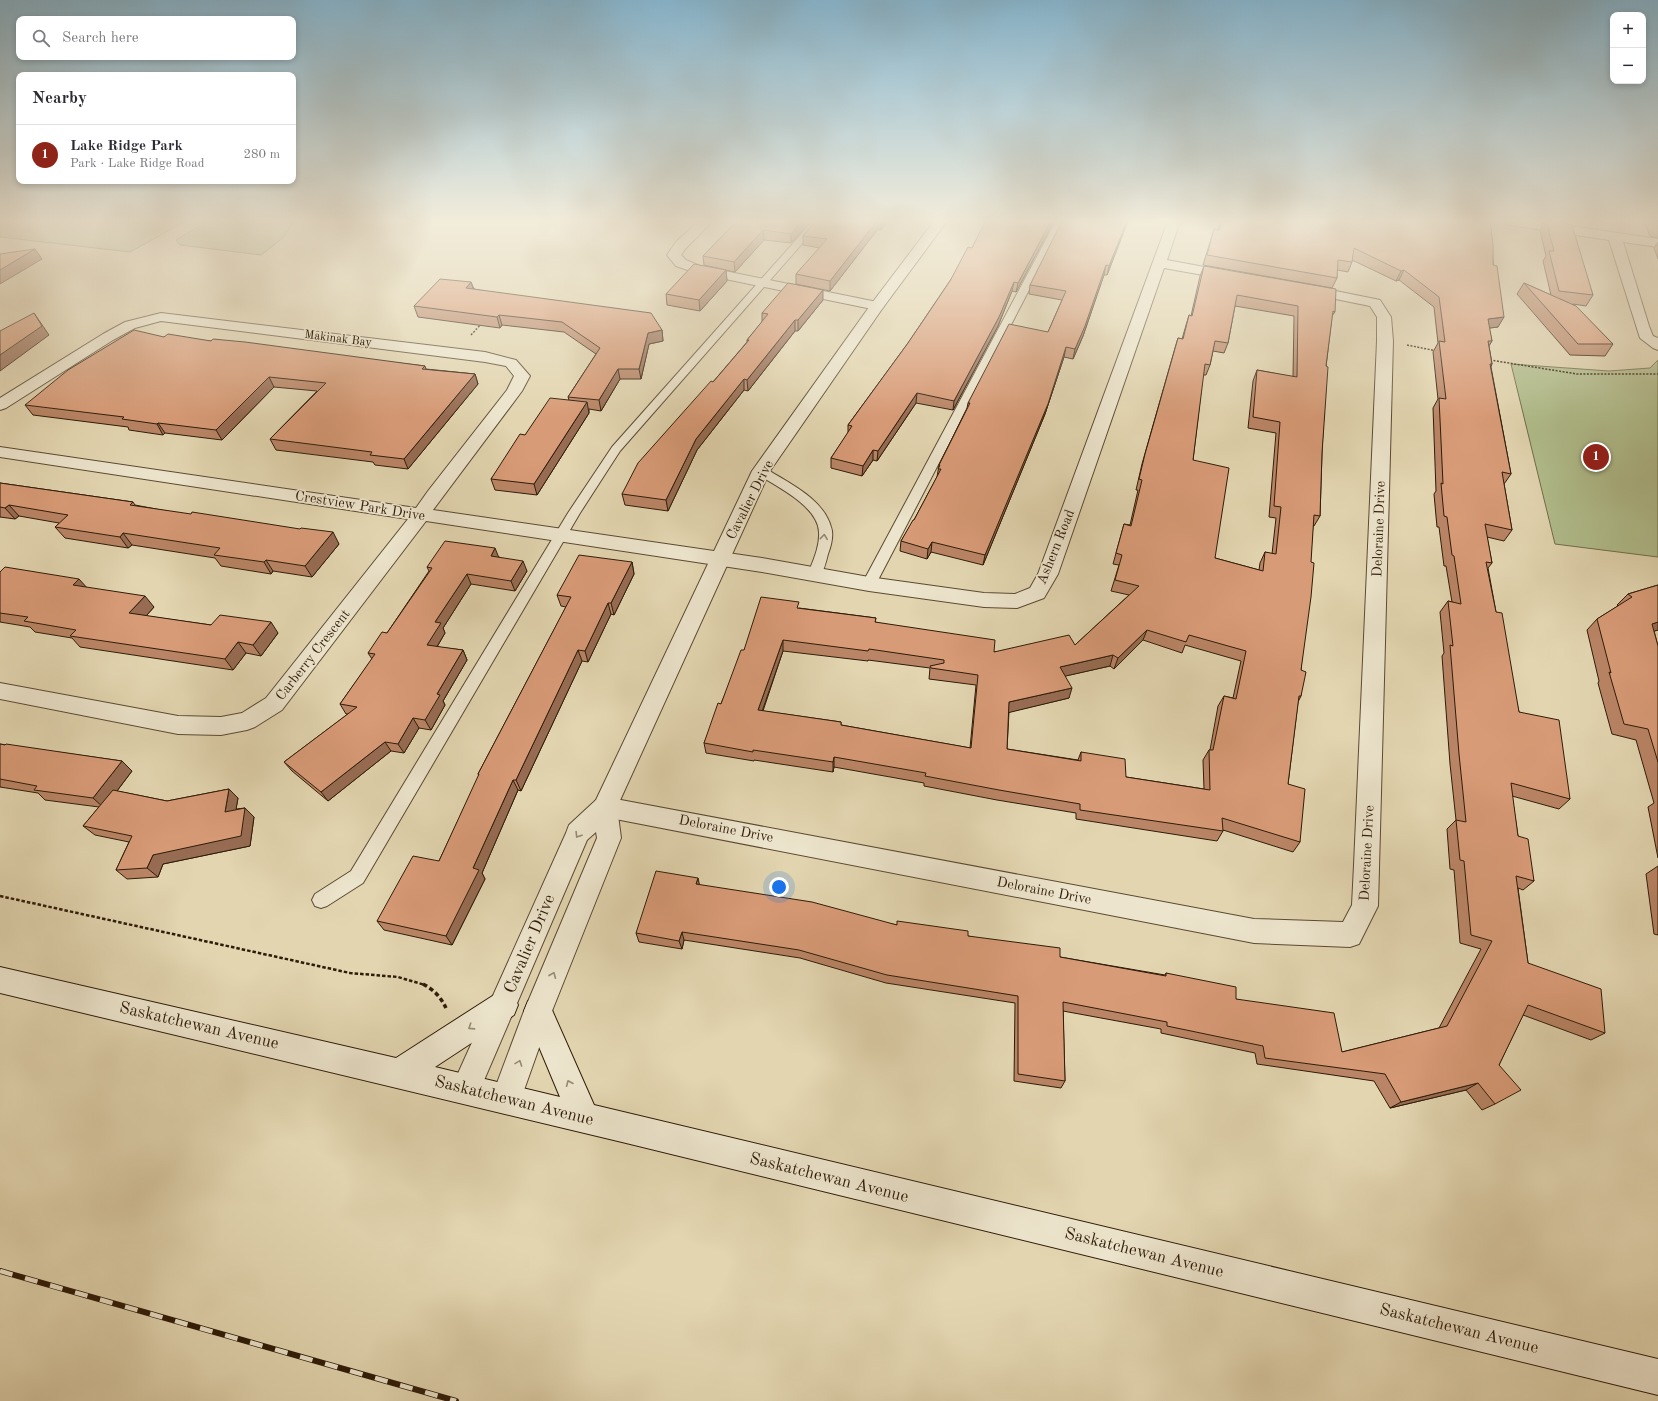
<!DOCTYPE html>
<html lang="en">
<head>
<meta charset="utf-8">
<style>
	:root { --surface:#fff; --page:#f7f7f7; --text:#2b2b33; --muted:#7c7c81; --line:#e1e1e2; --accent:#8f2418 }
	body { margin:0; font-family:"Old Standard TT",serif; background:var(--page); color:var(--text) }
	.controls { position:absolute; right:12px; top:12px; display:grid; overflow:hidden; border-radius:8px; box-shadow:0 2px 6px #0003 }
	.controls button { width:36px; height:36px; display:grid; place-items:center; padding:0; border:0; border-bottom:1px solid var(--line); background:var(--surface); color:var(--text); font:20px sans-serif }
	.you { position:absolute; left:779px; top:887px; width:14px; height:14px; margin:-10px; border:3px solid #fff; border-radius:50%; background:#1a73e8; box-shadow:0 0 0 6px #1a73e833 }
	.badge { display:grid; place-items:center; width:26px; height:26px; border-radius:50%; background:var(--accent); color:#fff; font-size:13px; font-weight:700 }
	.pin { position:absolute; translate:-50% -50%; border:2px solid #fff; box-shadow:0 1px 4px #0006 }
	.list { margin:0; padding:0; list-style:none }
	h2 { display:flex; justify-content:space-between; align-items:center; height:52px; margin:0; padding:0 16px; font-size:17px }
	h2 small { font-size:13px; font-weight:400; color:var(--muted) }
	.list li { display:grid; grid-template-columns:26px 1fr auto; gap:12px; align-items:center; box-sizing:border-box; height:60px; padding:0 16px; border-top:1px solid var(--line) }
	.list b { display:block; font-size:15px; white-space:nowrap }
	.list p { margin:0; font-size:13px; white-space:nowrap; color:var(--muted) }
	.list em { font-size:13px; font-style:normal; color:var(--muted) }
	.icon { flex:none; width:22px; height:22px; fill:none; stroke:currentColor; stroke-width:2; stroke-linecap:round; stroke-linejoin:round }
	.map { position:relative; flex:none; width:1658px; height:1401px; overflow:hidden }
	.search { position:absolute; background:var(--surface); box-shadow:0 2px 6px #0003; left:16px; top:16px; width:280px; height:44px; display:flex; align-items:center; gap:10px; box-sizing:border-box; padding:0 14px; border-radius:8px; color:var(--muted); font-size:15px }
	.panel { position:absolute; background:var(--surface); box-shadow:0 2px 6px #0003; left:16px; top:72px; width:280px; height:112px; border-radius:8px }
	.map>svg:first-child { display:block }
	.green { fill:#b1be8d; stroke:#706c4a }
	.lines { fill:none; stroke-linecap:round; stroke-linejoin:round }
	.service-casing { stroke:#5b4a32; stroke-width:2 }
	.minor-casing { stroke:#5b4a32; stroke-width:2 }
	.tertiary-casing { stroke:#5b4a32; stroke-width:2 }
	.secondary-casing { stroke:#2e1b08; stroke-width:2 }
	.path-far2 { stroke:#2e1b08; stroke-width:1.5; stroke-dasharray:2 1.5; stroke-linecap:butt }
	.path-far1 { stroke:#2e1b08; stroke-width:2.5; stroke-dasharray:3.5 2; stroke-linecap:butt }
	.path { stroke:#2e1b08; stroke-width:3.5; stroke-dasharray:4.5 3; stroke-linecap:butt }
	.service { fill:#ece4cc; fill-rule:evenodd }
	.minor { fill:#ece4cc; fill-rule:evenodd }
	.tertiary { fill:#ece4cc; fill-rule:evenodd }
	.secondary { fill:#ece4cc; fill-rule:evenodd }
	.rail-casing { stroke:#2e1b08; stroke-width:6 }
	.rail { stroke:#ece4cc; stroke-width:4.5; stroke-dasharray:13; stroke-linecap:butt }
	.wall { fill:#ba8566; stroke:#2e1b08; fill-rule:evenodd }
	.shaded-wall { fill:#976c53; stroke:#2e1b08 }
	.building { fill:#d89b77; stroke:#2e1b08; fill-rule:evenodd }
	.oneway { stroke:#968a74 }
	.labels { text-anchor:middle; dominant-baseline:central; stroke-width:3.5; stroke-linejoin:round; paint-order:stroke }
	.far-street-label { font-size:12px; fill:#2e1b08; stroke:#ece4cc }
	.street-label { font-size:14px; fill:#2e1b08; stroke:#ece4cc }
	.near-street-label { font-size:17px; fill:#2e1b08; stroke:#ece4cc }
</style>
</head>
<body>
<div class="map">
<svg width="1658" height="1401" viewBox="0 0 1658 1401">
	<rect width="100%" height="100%" fill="#e2d5b0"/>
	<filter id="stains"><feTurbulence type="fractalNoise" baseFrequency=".005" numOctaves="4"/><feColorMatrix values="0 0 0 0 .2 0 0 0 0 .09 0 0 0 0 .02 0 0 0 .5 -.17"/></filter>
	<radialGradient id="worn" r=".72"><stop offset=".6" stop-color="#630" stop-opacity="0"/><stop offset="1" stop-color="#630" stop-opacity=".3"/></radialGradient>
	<g class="green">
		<path d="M0,221H186L130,252L0,237Z"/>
		<path d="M208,221H291L292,224L284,237L261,255L180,245L176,240Z"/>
		<path d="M1658,360V557L1555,544L1511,364L1609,371L1650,368Z"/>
	</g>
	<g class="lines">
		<g class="service-casing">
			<g id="service">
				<path d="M813,221H822L620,451L580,513L363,883L327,906L321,908L315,906L312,900L315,894L351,871L568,513L612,447Z"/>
				<path d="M1056,221H1065L876,584L874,587L869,589L864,587L862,584Z"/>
				<path d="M761,467L765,468C788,483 823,498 831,527C834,535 831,546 828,554C826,562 824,570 820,577L815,579L810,577L808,574C813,561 820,546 819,532C818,506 776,486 757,474L755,471L757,468Z"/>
			</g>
		</g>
		<g class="minor-casing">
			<g id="minor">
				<path d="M699,221H713L686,248L681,255L686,260L700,266L877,302L882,303L884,306L882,309L877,310L696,273L676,266L667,255L676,242Z"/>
				<path d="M1168,221H1180L1167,260L1231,272L1236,273L1238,276L1236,279L1231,280L1164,268L1058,574L1044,598L1017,608L984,607L869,591L762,572L426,521L282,710L255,727L247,730L221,735L178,734L0,699V683L178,716L221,717L242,713L266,698L408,519L0,457V447L416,508L428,491L507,390L514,376L506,366L485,362L161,321L135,328L113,340L6,408L0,410V398L103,334L125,322L161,313L485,352L516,360L530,376L522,391L433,510L762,558L869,577L984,593L1015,594L1030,588L1038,574Z"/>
				<path d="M1504,221H1538L1658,239V247L1623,242L1649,326L1653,336L1658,338V350L1653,348L1640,338L1609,240L1510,225L1506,224Z"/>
				<path d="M1306,285L1380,300L1391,317L1393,341L1378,906L1359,944L1350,947L1254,943L605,817L596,814L593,807L596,800L605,797L1254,919L1343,922L1352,905L1354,865L1377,341V317L1370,306L1301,292L1299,289L1301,286Z"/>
			</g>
		</g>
		<g class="tertiary-casing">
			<path id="tertiary" d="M934,221H947L882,309L770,471L617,807L621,838L552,1011L517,1110L506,1114L495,1110L491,1099L524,1011L597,838L596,832L587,840L476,1099L466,1104L456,1099L451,1089L566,833L569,825L596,800L752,471L872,303Z"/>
		</g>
		<g class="secondary-casing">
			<path id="secondary" d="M0,967L396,1058L494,995L504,991L514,995L518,1005L514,1015L435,1067L560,1097L524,1011L528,1001L538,997L548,1001L594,1105L1658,1359V1395L622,1142L0,993Z"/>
		</g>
		<g class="path-far2">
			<path d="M471,335L483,322"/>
			<path d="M1407,345L1437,351"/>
			<path d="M1490,360L1577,374H1658"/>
		</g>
		<path class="path-far1" d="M0,896L350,973L398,977L425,985"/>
		<path class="path" d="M423,984C434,990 440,996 446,1008"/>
		<use href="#service" class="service"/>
		<use href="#minor" class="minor"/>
		<use href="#tertiary" class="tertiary"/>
		<use href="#secondary" class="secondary"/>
		<g class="rail-casing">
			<path id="rail" d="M0,1271L456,1401"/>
		</g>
		<use href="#rail" class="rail"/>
	</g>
	<g class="wall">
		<path d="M811,221L791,243L764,240L735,272L704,265L703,256L732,226Z"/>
		<path d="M815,221H887L881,230L878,229L830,291L796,284V274L820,248L803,245V236Z"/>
		<path d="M986,221H1054L1016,292L1012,291L998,326L953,410L916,403L877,461L873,460L862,476L831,468V458L848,433V425L908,343L972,248Z"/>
		<path d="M1128,221L1107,275H1104L1083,336L1073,359L1064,357L1045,414L983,565L931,552L927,559L900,551L901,541L914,520L937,477L939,465L967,408L968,403L1048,332L1062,300L1029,294L1030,285Z"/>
		<path d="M1220,221H1490L1498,327L1489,328L1492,341L1489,346L1492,364L1491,367L1511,474L1504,484L1512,530L1504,541L1487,537L1492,563L1488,568L1496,612L1519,712L1570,799L1559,809L1512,796L1518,836L1534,881L1523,890L1518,888L1528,963L1605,1033L1591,1040L1523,1015L1499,1065L1495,1104L1482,1110L1466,1090L1390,1108L1374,1081L1257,1064L1255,1053L1161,1033V1029L1063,1011L1065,1081L1061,1088L1014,1081L1015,1003L886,983L800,958L684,940L682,949L639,942L636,933L699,885L897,925L968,936L1060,957L1165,975L1166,973L1236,999L1342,1052L1439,1028L1481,949L1460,943L1454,870L1450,869L1447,829L1456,820L1450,764L1442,656L1444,653L1440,612L1448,601L1452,602L1446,566H1444L1439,527H1437L1434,494L1436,491L1433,408L1438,399L1433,352L1438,343L1434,307L1399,280L1396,281L1352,260V262L1348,272L1337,270V278L1332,288L1203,265L1214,229L1218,230Z"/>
		<path d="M1545,221H1563L1562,223L1593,295L1586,306L1573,304L1613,344L1605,356L1570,355L1517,294L1524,283L1551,295L1543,261L1546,256L1540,231Z"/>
		<path d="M1644,221H1658V238L1650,236Z"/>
		<path d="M1658,242V259L1654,248Z"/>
		<path d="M1204,266L1335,312L1332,316L1326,366L1322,453L1320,516L1314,526H1313L1301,670V696L1298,702L1288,784L1300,842L1293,852L1223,830V831L1217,841L1076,819V813L997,800L924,786V783L834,767L833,772L754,760V761L706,753L704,743L744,650L799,608L876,618L875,622L994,652L1075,645L1129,595L1111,591L1119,565L1113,564L1124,524L1130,525L1138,490H1136L1142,464L1175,348L1178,338L1182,339L1189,315L1191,316L1200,276ZM1235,306L1294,316L1293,377L1257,370L1253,381L1248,428L1276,433L1269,517L1276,518L1272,554L1265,552L1260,563L1259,570L1215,558L1193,460L1203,375H1206L1210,365L1213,351L1224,353L1228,343ZM1143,640L1182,653L1185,645L1241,661L1233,698L1224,696L1218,706L1210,750H1209L1203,760L1204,789L1126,777L1081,752L1078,760L1007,749L1009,712L1069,698L1065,676L1110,666L1114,669ZM783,651L868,661V660L930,668L929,679L976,685L970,748L841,725V722L763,711Z"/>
		<path d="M726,270L727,281L700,311L667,305L666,294Z"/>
		<path d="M471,282L474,289L662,330L663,341L649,344L641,379H620L601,411L589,409V413L537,495L495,490L491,479L525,435L569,400L568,397L596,354L564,332L502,325L500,328L418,317L414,306Z"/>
		<path d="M823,300L798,331H795L748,391L744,390L697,450L668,511L625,505L622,494L713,382L747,342V340L762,322V313Z"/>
		<path d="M164,337L211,341L425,366L426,369L475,374L478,384L408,469L375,465L373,462L276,450L270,439L317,391L274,387L222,440L165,433L163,435L129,430L128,427L33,415L25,405Z"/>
		<path d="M0,483L133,502L135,505L339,544L312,577L273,571L271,574L221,566L215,558L132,545L128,548L65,538L55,527L59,523L19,516L15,519L0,517Z"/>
		<path d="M499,557L527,571L515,591L471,584L443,628L445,633L437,647L463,650L467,660L443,701L445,705L431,730L419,728L404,753L391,751L328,801L292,771L284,762L348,714H346L340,704L372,659L368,653L387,633L429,571L427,567Z"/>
		<path d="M632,562L634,574L614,615L611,614L588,662L582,661L521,791L518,790L482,873L485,879L452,945L384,930L377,921L439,861L479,776L478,774L566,607L561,606L557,595Z"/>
		<path d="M0,572L87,588L154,607L146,616L211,625L278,633L261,656L246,653L233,670L80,647L72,638L35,632L30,627L0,622Z"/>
		<path d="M1658,585V630L1654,631L1658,646V858L1648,807L1654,803L1636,740L1612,734L1598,683L1599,681L1587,630L1597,619L1618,606L1617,605L1628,594Z"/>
		<path d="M0,744L122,761L132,771L117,791L167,801L229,789L238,798L236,809L245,808L254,817L250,846L163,864L158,877L127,879L116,870L129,842L95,835L83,826L99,807L45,800L38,793L0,787Z"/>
		<path d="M1658,866V935L1654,934L1646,874Z"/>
	</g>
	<g class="shaded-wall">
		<path d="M802,221H811L791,243V234Z"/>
		<path d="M877,221H878V229L830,291V281Z"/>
		<path d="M881,221H887L881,230Z"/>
		<path d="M1051,221H1054L1016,292L1018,283Z"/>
		<path d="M1127,221H1128L1107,275L1109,266Z"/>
		<path d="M763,230L764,240L735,272L734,262Z"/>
		<path d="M35,249L42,259L0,284V270Z"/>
		<path d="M1106,265L1104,275L1083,336L1073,359L1075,349Z"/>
		<path d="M726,270L727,281L700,311L699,300Z"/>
		<path d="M1404,270L1399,280L1396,281L1401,271Z"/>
		<path d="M471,282L474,292L466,288Z"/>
		<path d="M1014,282L1012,291L998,326L953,410L954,401Z"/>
		<path d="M823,290V300L798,331V320Z"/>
		<path d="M34,313L49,335L0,371V355Z"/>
		<path d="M499,315L502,325L500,328L497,317Z"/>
		<path d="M1504,317L1498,327L1482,329L1488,319Z"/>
		<path d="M795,320V331L748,391L747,380Z"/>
		<path d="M662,330L663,341L649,344L641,379L639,369L648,333Z"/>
		<path d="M1066,347L1064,357L1045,414L983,565L985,555Z"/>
		<path d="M618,369L620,379L601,411L599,400Z"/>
		<path d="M475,374L478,384L408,469L404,459Z"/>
		<path d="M269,377L274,387L222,440L216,430Z"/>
		<path d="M744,379V390L697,450L668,511L666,500L696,439Z"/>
		<path d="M917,393L916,403L877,461L878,451Z"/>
		<path d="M587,402L589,413L537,495L534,484Z"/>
		<path d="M158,423L165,433L163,435L157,424Z"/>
		<path d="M873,450V460L862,476L863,466Z"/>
		<path d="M9,505L19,516L15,519L5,508Z"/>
		<path d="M333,532L339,544L312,577L305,566Z"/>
		<path d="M123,533L132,545L128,548L120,537Z"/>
		<path d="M932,542L931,552L927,559L928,549Z"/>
		<path d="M495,548L499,558L491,556Z"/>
		<path d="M266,560L273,571L271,574L264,562Z"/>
		<path d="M523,561L527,571L515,591L511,581Z"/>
		<path d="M632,562L634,574L614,615L611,603Z"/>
		<path d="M467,574L471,584L443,628L445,633L432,655L427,645L435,622Z"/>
		<path d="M79,579L89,590L73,585Z"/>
		<path d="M145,596L154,607L139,624L129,613Z"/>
		<path d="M608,603L611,614L588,662L585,651Z"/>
		<path d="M271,622L278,633L261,656L253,645Z"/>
		<path d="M1658,622V630L1641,635L1652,624Z"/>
		<path d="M1147,630L1143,640L1114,669L1118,658Z"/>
		<path d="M783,640V651L759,720L758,710Z"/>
		<path d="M238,642L246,653L233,670L225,659Z"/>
		<path d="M463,650L467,660L443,701L445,705L431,730L425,720L437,694Z"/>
		<path d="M578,650L582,661L521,791L516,780Z"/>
		<path d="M1113,655L1110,666L1057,678L1060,667Z"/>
		<path d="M1072,688L1069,698L1007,713L1009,702Z"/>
		<path d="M413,718L419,728L404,753L398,744Z"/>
		<path d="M385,742L391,751L328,801L321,792Z"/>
		<path d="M834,757V767L833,772V762Z"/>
		<path d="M122,761L132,771L104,808L93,798Z"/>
		<path d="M513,780L518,790L482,873L485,879L452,945L446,936L473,868Z"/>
		<path d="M229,789L238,798L234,821L225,812Z"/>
		<path d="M245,808L254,817L250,846L163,864L158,877L147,868L153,855Z"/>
		<path d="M698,878L700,887L696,884Z"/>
		<path d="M682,932L684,940L682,949L679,941Z"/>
		<path d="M1478,1083L1466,1090L1390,1108L1401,1102Z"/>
	</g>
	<g class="building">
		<path d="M737,221H802L791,234L763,230L734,262L703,256Z"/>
		<path d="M815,221H877L830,281L796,274L827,239L803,236Z"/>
		<path d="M986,221H1051L1018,283L1014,282L999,317L954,401L917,393L878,451L873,450L863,466L831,458L852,426L848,425L908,343L950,281L968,247L972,248L982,228Z"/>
		<path d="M1062,221H1127L1109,266L1106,265L1085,326L1075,349L1066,347L1048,404L985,555L932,542L928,549L901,541L913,520H914L941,469H938L940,465H939L970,403H968L1009,324L1048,332L1066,291L1030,285Z"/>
		<path d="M1221,221H1490L1493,245V265L1497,266L1504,317L1488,319L1492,341H1488L1492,364H1490L1511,474L1502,472L1512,530L1485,524L1492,563L1486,562L1496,612L1502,613L1519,712L1559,720L1570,799L1511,783L1518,836L1528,839L1534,881L1516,876L1528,963L1601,989L1605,1033L1528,1005L1499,1065L1521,1090L1495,1104L1478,1083L1401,1102L1385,1074L1265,1058L1263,1046L1167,1026V1022L1063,1002L1065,1081L1018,1074V996L887,975L799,950L682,932L679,941L636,933L656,871L698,878L696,884L812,902L897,925V921L968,931V936L1060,948V957L1166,976V973L1236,987V999L1334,1013L1342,1052L1447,1026L1492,941L1471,935L1464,861L1460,860L1456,820L1466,822L1459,754L1450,645L1453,646L1448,601L1461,604L1454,556L1452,555L1447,517L1444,516L1441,483L1443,484L1439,398L1446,399L1439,341L1445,342L1439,297L1404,270L1401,271L1354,248L1352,262L1338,260L1337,278L1207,255L1214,229L1219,230Z"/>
		<path d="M1546,221H1550L1572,225L1593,295L1559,291L1549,251H1554Z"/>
		<path d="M1655,221H1658V226H1657Z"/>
		<path d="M35,249L0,270V254Z"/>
		<path d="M694,264L726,270L699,300L666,294Z"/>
		<path d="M1204,266L1336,289L1335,312L1333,311L1326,366L1328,367L1322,453L1320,516L1314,515L1311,562L1314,563L1311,597L1301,670L1306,672L1301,696H1299L1288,784L1305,789L1300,842L1222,818L1223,831L1080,810V804L999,790L925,776L926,773L834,757L833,762L753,750V752L704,743L718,703L721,704L741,650H744L761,597L799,602L797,608L876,618L875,622L995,640L994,652L1069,635L1075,645L1139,586L1115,580L1122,555L1116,553L1124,524L1131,526L1142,480L1139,479L1145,454L1178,338L1183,339L1189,315L1192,316ZM1237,295L1298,306L1297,377L1257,370L1253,417L1280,422L1274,506L1281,507L1276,554L1265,552L1263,571L1215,558L1229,468L1193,460L1205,364L1210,365L1215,341L1228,343ZM1147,630L1186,642L1189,635L1246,651L1236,699L1224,696L1213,750H1209L1210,790L1126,777L1125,759L1081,752V761L1007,749L1009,702L1072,688L1060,667L1113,655L1118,658ZM783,640L868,651L869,649L944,660V663L930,666L931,668L978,675L971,748L841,725V722L758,710Z"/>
		<path d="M440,279L471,282L466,288L651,313L662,330L648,333L639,369H618L599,400L568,397L600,348L562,322L499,315L497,317L414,306Z"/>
		<path d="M788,283L823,290L798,320H795L747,380L744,379L696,439L666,500L622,494L638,463L711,381L713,382L749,340H747L768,314L762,313Z"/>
		<path d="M1524,283L1576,306L1613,344H1578Z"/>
		<path d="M34,313L42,326L0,355V331Z"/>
		<path d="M134,330L164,337L168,334L211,341L213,339L245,342L425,366L422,369L475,374L404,459L370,455L372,452L270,439L326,383L269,377L216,430L158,423L157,424L122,419L124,417L25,405L68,370Z"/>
		<path d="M550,398L587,402L534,484L491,479L520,434L525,435Z"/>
		<path d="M0,483L133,502L130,505L191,514L192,512L300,529L301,528L333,532L305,566L266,560L264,562L214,555L220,548L123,533L120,537L55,527L68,515L9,505L5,508L0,507Z"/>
		<path d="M445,541L495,548L491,556L523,561L511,581L467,574L435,622L441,623L427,645L463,650L437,694L440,695L425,720L413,718L398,744L385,742L321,792L284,762L357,707L340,704L375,654L368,653L382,632L387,633L432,568L427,567Z"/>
		<path d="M579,555L632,562L611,603H608L585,651L578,650L516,780H513L473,868L479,870L446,936L377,921L413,856L439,861L479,774H478L571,597L557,595Z"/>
		<path d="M5,567L79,579L73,585L145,596L129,613L211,625L220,615L271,622L253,645L238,642L225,659L70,636L76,630L24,621L28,617L0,613V572Z"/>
		<path d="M1658,585V622L1652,624L1658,646V762L1648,729L1624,724L1609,672L1611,673L1597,619L1632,597L1628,594Z"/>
		<path d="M0,744L5,745L6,744L122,761L93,798L34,790L37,786L0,779Z"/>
		<path d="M229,789L225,812L245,808L241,836L153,855L147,868L116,870L132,836L83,826L113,790L167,801Z"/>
	</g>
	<defs><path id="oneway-chevron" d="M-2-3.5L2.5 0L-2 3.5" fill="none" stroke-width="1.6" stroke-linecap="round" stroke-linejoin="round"/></defs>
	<g class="oneway">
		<use href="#oneway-chevron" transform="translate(824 537) rotate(-84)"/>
		<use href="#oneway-chevron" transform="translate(578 835) rotate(122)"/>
		<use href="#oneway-chevron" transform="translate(553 975) rotate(-68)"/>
		<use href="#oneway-chevron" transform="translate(471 1027) rotate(147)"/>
		<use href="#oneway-chevron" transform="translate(519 1063) rotate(-70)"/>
		<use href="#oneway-chevron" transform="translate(569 1083) rotate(-113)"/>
	</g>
	<linearGradient id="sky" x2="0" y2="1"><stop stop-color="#87b6cf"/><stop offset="0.53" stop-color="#f2ecdb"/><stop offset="1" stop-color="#f2ecdb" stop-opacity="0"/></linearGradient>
	<rect width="1658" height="417" fill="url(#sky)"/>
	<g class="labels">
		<g class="far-street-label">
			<text transform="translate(338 339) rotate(7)">Makinak Bay</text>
		</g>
		<g class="street-label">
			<text transform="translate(750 500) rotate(-63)">Cavalier Drive</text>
			<text transform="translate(360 506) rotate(9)">Crestview Park Drive</text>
			<text transform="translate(1379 529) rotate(-88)">Deloraine Drive</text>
			<text transform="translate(1056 547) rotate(-68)">Ashern Road</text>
			<text transform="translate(313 655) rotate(-52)">Carberry Crescent</text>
			<text transform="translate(726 829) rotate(11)">Deloraine Drive</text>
			<text transform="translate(1367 853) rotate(-87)">Deloraine Drive</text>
			<text transform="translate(1044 891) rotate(11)">Deloraine Drive</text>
		</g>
		<g class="near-street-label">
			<text transform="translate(530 944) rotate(-67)">Cavalier Drive</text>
			<text transform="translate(199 1026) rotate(13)">Saskatchewan Avenue</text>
			<text transform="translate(514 1101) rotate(14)">Saskatchewan Avenue</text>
			<text transform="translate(829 1178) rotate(14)">Saskatchewan Avenue</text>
			<text transform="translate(1144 1253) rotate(14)">Saskatchewan Avenue</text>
			<text transform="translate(1459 1329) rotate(14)">Saskatchewan Avenue</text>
		</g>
	</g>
	<rect width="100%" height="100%" filter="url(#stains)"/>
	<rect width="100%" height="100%" fill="url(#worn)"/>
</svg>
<div class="controls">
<button>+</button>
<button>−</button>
</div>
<div class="you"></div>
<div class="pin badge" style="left:1596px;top:457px">1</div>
<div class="search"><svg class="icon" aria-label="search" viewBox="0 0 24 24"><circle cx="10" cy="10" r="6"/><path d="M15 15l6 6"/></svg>Search here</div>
<section class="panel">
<h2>Nearby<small></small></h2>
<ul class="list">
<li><span class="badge">1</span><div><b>Lake Ridge Park</b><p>Park · Lake Ridge Road</p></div><em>280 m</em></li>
</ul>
</section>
</div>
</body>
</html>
